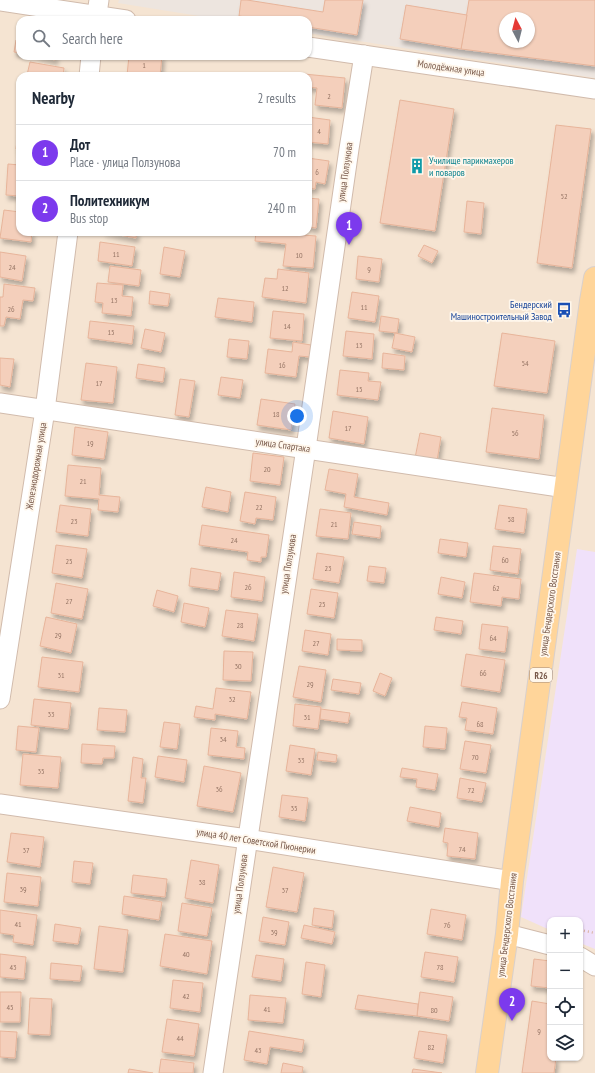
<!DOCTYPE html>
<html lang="en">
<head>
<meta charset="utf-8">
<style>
	:root { --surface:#fff; --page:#f2f2f3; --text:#1f2937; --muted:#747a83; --line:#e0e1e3; --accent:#7c3aed }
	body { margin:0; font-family:"PT Sans Narrow",sans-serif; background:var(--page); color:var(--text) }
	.controls { position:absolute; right:12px; bottom:12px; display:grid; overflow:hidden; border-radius:8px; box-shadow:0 1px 3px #0004 }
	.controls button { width:36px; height:36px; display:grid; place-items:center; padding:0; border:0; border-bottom:1px solid var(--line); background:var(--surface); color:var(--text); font:20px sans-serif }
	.compass { position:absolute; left:499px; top:12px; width:36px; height:36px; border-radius:50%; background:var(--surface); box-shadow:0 1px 3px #0004; rotate:353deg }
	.you { position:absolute; left:297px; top:416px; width:14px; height:14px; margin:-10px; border:3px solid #fff; border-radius:50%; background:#1a73e8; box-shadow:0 0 0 6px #1a73e833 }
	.badge { display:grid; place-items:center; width:26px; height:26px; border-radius:50%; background:var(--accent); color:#fff; font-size:13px; font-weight:700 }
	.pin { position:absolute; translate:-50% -33px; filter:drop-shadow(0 1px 2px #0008) }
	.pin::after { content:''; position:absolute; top:21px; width:14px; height:12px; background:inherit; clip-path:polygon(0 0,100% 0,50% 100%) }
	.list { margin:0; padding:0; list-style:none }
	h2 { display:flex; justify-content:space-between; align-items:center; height:52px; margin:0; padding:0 16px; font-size:17px }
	h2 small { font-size:13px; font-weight:400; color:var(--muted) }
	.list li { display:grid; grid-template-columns:26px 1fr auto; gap:12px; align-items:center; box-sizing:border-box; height:56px; padding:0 16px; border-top:1px solid var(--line) }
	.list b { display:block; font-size:15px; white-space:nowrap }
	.list p { margin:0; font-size:13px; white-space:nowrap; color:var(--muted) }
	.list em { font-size:13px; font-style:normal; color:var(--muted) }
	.icon { flex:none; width:22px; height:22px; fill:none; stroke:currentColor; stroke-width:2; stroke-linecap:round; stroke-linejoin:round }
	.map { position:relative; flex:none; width:595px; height:1073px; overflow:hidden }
	.search { position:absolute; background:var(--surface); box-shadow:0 1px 3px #0004; left:16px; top:16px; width:296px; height:44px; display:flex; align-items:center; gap:10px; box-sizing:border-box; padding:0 14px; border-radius:12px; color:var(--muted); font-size:15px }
	.panel { position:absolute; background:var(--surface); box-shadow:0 1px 3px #0004; left:16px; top:72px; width:296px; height:164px; border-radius:12px }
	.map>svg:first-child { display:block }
	.residential { fill:#f5e4d2; fill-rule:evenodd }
	.industrial { fill:#ede5df; fill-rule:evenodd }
	.education { fill:#f0e1fa }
	.building { fill:#f4cfbb; stroke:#e7b49a; fill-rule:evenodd; filter:url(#shadow) }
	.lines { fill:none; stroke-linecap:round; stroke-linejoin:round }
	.minor-casing { stroke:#d1bbac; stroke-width:21 }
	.primary-casing { stroke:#d9d0cc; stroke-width:24 }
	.path { stroke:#d9b29e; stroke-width:2.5; stroke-dasharray:1 3; stroke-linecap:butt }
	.minor { stroke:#fff; stroke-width:19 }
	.primary { stroke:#ffd59a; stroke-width:22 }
	.labels { text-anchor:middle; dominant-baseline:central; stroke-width:3.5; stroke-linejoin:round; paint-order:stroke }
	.number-label { font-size:8px; fill:#967565 }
	.shield { fill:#fff7ec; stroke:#a08779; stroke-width:1 }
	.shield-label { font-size:9px; font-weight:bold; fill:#775748 }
	.street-label { font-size:10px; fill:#775748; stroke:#fff7ec }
	.culture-label { font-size:10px; fill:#0d838f; stroke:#fff7ec; text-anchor:start }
	.transit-label { font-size:10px; fill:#164399; stroke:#fff7ec; text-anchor:end }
</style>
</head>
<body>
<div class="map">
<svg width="595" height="1073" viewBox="0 0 595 1073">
	<defs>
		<filter id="shadow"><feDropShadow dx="2.5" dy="4.5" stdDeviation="2" flood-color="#0004"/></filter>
	</defs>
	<rect width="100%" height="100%" fill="#fdf2e5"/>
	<path class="residential" d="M0,0H595V1073H0ZM505,18H529V42H505ZM20,20H308V56H20ZM20,76H308V232H20ZM550,920H580V1058H550Z"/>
	<path class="industrial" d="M119,0H595V78L308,33V20H224L118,3ZM505,18H529V42H505Z"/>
	<path class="education" d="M577,549L595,552V949L580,943V920H550V930L521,917Z"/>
	<g class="building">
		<path d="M241,0H247L323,12L325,0H363L357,35L308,27V20H264L239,16Z"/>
		<path d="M469,0H595V66L461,49ZM505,18H529V42H505Z"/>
		<path d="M406,5L467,15L461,49L400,39Z"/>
		<path d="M16,40L20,41V53L14,52Z"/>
		<path d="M36,56H56L55,60Z"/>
		<path d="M129,56H162L160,76L127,75Z"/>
		<path d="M30,62L64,68L63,76L27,75Z"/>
		<path d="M304,74L345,78L342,108L315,105L317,88L308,87V76H304Z"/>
		<path d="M400,100L454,109L435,231L380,223Z"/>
		<path d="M308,117L330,120L328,144L308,142Z"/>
		<path d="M19,120H20V150L16,149Z"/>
		<path d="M556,125L591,129L572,268L537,263Z"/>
		<path d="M308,158L329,161L325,184L316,182L315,189L308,188Z"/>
		<path d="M8,164L20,165V196L6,195Z"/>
		<path d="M308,198L319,199L316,228L308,227Z"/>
		<path d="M467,201L484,203L481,234L464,232Z"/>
		<path d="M4,210L20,212V232H32L31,242L0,238Z"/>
		<path d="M103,232H137L136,238Z"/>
		<path d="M256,232H279V233L316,236L313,268L283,266L286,244L255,241Z"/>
		<path d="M100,242L135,247L132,266L98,261Z"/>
		<path d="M424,245L438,251L432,263L418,256Z"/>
		<path d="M164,247L185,251L180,277L160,274Z"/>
		<path d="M0,252L26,256L22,281L0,277Z"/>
		<path d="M358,256L382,259L379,282L356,279Z"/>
		<path d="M110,266L141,270L139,286L108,282Z"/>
		<path d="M278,269L309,273L306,303L262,297L265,278L277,279Z"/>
		<path d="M97,283L123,285L122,296L133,297L131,316L102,313L103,303L95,302Z"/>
		<path d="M4,284L35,288L33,301L23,300L20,319L6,317L4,326H0V297H3Z"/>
		<path d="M150,291L170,294L168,306L149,304Z"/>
		<path d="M352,292L379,296L375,322L348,318Z"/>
		<path d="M218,298L254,302L252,322L215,317Z"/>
		<path d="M273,311L304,314L302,341L270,338Z"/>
		<path d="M381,316L399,319L397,333L379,331Z"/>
		<path d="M90,321L134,326L132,344L88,338Z"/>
		<path d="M145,329L165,333L161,352L141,348Z"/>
		<path d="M346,331L374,334L372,359L343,356Z"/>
		<path d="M395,333L415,337L412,352L392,348Z"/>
		<path d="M502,333L555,341L547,393L494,386Z"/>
		<path d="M229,339L249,341L247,359L227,357Z"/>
		<path d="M293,342L311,345L310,357L299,356L296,377L265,373L268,349L292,352Z"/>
		<path d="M383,353L405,356L404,370L382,368Z"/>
		<path d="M0,358L14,359L10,387L0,385Z"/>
		<path d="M86,363L117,367L113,403L81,400Z"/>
		<path d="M138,364L165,368L163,382L136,378Z"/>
		<path d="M340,370L369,373L368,381L381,382L378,400L337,395Z"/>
		<path d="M221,377L243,380L240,398L218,395Z"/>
		<path d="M180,379L195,381L189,417L175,415Z"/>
		<path d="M261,399L295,404L291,430L257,425Z"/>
		<path d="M492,408L544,415L539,459L486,452Z"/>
		<path d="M333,411L368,417L364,444L329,438Z"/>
		<path d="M75,427L108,432L104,459L72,455Z"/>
		<path d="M420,433L441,437L436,467L414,463Z"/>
		<path d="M253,453L284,457L280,485L250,481Z"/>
		<path d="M68,465L101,468L99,495L120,497L118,512L98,510L99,499L65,496Z"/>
		<path d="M329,469L358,474L354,497L389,503L387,515L344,507L346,494L325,490Z"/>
		<path d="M206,487L231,492L228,512L202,507Z"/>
		<path d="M245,492L276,497L273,520L256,518L255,524L240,521Z"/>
		<path d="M60,505L91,509L88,536L56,532Z"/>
		<path d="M499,505L527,509L524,533L495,529Z"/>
		<path d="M320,509L351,513L348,539L316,536Z"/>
		<path d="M354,522L381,526L380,538L352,534Z"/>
		<path d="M202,525L269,535L266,557H261V562L247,560L248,552L199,545Z"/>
		<path d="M440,539L468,543L466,557L438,553Z"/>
		<path d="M56,545L87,549L82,578L52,573Z"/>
		<path d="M493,546L521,549L518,574L490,570Z"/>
		<path d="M317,553L344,557L339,583L313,579Z"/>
		<path d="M369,566L386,568L384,583L367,581Z"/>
		<path d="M191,568L221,573L218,590L189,586Z"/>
		<path d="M234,572L265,577L262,601L231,597Z"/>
		<path d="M474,573L521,579L519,599L502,597L501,606L470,602Z"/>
		<path d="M441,577L465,582L462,598L438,594Z"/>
		<path d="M56,583L88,589L82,619L51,613Z"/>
		<path d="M311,589L338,593L334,618L307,614Z"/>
		<path d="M157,590L178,596L174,612L153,606Z"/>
		<path d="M184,603L209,608L205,627L181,622Z"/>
		<path d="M226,610L258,614L254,641L222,636Z"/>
		<path d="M46,617L77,624L71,653L40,646Z"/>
		<path d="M436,617L463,621L461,634L434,630Z"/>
		<path d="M482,624L508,627L505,652L479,649Z"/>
		<path d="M305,630L331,634L328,655L302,651Z"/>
		<path d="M337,639L362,640V651L337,650Z"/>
		<path d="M224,651L253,652L251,681L223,680Z"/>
		<path d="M466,654L505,660L500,692L461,686Z"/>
		<path d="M42,657L83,662L79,692L38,687Z"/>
		<path d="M299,666L326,670L321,702L293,697Z"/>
		<path d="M380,673L392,678L385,696L373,691Z"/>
		<path d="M333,679L361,683L359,694L331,690Z"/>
		<path d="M216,688L251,692L247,719L215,714V720L194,717L196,706L213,709Z"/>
		<path d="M34,699L71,703L68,729L31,725Z"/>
		<path d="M462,702L497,708L493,734L465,730L467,718L459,717Z"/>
		<path d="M295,704L321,707L318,729L293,726Z"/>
		<path d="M99,708L127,710L125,732L97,730Z"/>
		<path d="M321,709L350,713L348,723L320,719Z"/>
		<path d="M164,722L180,724L177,749L160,747Z"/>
		<path d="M18,726L39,728L36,752L16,750Z"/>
		<path d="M425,726L447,728L445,749L423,747Z"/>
		<path d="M211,728L238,731L236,747L245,748L244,759L208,755Z"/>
		<path d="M465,741L491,745L486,773L460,769Z"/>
		<path d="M82,744L115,746L114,758H103L102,764L81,763Z"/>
		<path d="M290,745L315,749L311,775L286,771Z"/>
		<path d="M318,752L337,755L336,762L317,760Z"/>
		<path d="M23,754L61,757L58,788L20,785Z"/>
		<path d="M158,756L187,760L184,782L155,777Z"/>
		<path d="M133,757L143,759L141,778H146L143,803L128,801Z"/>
		<path d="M204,766L241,773L233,812L197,806Z"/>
		<path d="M402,768L438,774L435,790L416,787L417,779L400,777Z"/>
		<path d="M460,778L486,783L482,802L457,798Z"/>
		<path d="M282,795L308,798L305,821L279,817Z"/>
		<path d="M410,807L441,813L439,827L407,821Z"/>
		<path d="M445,828L478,833L475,859L447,856L448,843L443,842Z"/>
		<path d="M11,833L44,837L40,867L7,862Z"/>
		<path d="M191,860L219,865L213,903L185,898Z"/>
		<path d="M74,861L93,863L90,884L72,882Z"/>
		<path d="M273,867L304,873L297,912L266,907Z"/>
		<path d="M7,873L41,877L38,906L4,902Z"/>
		<path d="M133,875L167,879L165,897L131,893Z"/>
		<path d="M124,896L162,902L159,920L122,914Z"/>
		<path d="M182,903L212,908L207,936L178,931Z"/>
		<path d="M314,908L334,911L332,928L312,925Z"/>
		<path d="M431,909L466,915L462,940L427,934Z"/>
		<path d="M0,910L37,915L33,945L13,942L14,935L0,933Z"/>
		<path d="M263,917L289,922L285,945L259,941Z"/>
		<path d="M55,924L81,928L78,944L53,941Z"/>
		<path d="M304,925L335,932L332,944L301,938Z"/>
		<path d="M99,926L128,930L123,972L94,969Z"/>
		<path d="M165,934L212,941L207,974L160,966Z"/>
		<path d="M425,952L458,957L454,982L421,977Z"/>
		<path d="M0,954L26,957L24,979L0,977Z"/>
		<path d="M256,955L284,959L281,981L252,977Z"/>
		<path d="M534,959L550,961V988L531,986Z"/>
		<path d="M306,962L325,965L321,997L302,994Z"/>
		<path d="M51,963L82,966L80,981L50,979Z"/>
		<path d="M173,980L203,983L200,1012L170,1008Z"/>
		<path d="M0,992H21L20,1022H0Z"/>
		<path d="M420,992L453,997L449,1021L417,1016Z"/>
		<path d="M250,995L286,998L283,1023L248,1020Z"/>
		<path d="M358,995L418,1004L417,1016L355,1009Z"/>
		<path d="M30,998L52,999L50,1035L28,1034Z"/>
		<path d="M532,1001L550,1004V1058H556L554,1073H522Z"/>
		<path d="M167,1019L199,1024L194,1056L162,1052Z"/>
		<path d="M0,1031L17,1032L15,1058L0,1057Z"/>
		<path d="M249,1031L304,1040L302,1052L270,1047L267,1064L244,1060Z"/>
		<path d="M419,1031L447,1035L443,1063L414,1058Z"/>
		<path d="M161,1059L194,1063L193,1073H159Z"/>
		<path d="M283,1063L303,1067L302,1073H281Z"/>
		<path d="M129,1069L153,1073H128Z"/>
		<path d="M413,1069L442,1073H412Z"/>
	</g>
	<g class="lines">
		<g class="minor-casing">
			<g id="minor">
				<path d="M0,1L126,20"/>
				<path d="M96,20L99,0"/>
				<path d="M308,47L595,89"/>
				<path d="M89,76L91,56"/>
				<path d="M0,403L566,488"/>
				<path d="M0,699L45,410L68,232"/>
				<path d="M0,804L247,839L512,881"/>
				<path d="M507,934L550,945"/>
				<path d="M580,957L595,966"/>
				<path d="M213,1073L306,448L349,149L364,55"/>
			</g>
		</g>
		<g class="primary-casing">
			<path id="primary" d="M487,1073L507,934L512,881L591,301L595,278"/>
		</g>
		<path class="path" d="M580,930L595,933"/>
		<use href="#minor" class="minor"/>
		<use href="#primary" class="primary"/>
	</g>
	<defs>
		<g id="building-bare" transform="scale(1.2)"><path d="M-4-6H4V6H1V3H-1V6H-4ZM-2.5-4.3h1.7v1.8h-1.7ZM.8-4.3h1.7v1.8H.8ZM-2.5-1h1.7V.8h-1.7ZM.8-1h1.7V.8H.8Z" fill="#0f9aa8" stroke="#fff7ec" stroke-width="2.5" paint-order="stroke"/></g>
		<g id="bus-bare" transform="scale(1.2)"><path d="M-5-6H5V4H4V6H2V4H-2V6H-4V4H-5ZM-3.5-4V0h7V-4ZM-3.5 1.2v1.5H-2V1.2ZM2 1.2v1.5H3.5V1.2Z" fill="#1a4fb4" stroke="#fff7ec" stroke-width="2.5" paint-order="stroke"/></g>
	</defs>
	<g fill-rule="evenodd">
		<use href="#building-bare" x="417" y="166"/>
		<use href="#bus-bare" x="564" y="310"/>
	</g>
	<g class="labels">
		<g class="number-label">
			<text x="144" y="65">1</text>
			<text x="329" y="96">2</text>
			<text x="319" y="131">4</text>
			<text x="317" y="172">6</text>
			<text x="564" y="196">52</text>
			<text x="116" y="254">11</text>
			<text x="299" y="255">10</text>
			<text x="12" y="267">24</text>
			<text x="369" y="269">9</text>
			<text x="285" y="288">12</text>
			<text x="114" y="300">13</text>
			<text x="364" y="307">11</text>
			<text x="11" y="309">26</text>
			<text x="287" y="326">14</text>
			<text x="111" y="332">15</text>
			<text x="359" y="345">13</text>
			<text x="525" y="363">54</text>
			<text x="282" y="365">16</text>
			<text x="99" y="383">17</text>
			<text x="359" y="389">15</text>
			<text x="276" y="414">18</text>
			<text x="348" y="428">17</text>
			<text x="515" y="433">56</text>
			<text x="90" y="443">19</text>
			<text x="267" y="469">20</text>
			<text x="83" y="481">21</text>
			<text x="259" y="507">22</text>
			<text x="511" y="519">58</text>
			<text x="74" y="521">23</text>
			<text x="334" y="524">21</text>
			<text x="234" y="540">24</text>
			<text x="505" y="560">60</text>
			<text x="69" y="561">25</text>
			<text x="328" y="568">23</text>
			<text x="248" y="587">26</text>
			<text x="496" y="588">62</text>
			<text x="69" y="601">27</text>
			<text x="322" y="604">25</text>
			<text x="240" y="625">28</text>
			<text x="58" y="635">29</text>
			<text x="493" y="638">64</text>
			<text x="316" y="643">27</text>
			<text x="238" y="666">30</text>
			<text x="483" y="673">66</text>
			<text x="61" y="675">31</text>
			<text x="310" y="684">29</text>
			<text x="232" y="699">32</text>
			<text x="51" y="714">33</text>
			<text x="307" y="717">31</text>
			<text x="480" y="724">68</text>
			<text x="223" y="739">34</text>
			<text x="475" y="757">70</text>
			<text x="301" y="760">33</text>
			<text x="41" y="771">35</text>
			<text x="219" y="789">36</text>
			<text x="471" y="790">72</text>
			<text x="294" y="808">35</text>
			<text x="462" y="849">74</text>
			<text x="26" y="850">37</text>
			<text x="202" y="882">38</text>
			<text x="23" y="889">39</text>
			<text x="285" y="890">37</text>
			<text x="18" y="924">41</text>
			<text x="447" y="925">76</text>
			<text x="274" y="932">39</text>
			<text x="186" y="954">40</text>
			<text x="13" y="967">43</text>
			<text x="440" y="967">78</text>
			<text x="186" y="996">42</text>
			<text x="10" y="1007">45</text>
			<text x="267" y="1009">41</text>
			<text x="434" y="1010">80</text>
			<text x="539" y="1031">9</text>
			<text x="180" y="1038">44</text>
			<text x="431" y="1047">82</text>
			<text x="258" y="1050">43</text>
		</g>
		<rect class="shield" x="530" y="668" width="22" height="14" rx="3"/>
		<g class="shield-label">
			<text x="541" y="675">R26</text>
		</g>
		<g class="street-label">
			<text transform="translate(451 68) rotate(8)">Молодёжная улица</text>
			<text transform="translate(345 172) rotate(-82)">улица Ползунова</text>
			<text transform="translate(283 445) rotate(8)">улица Спартака</text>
			<text transform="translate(36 466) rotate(-81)">Железнодорожная улица</text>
			<text transform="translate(288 564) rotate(-81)">улица Ползунова</text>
			<text transform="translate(550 604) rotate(-82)">улица Бендерского Восстания</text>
			<text transform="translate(256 841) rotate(9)">улица 40 лет Советской Пионерии</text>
			<text transform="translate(240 884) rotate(-82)">улица Ползунова</text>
			<text transform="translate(507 925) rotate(-83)">улица Бендерского Восстания</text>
		</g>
		<g class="culture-label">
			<text x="429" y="160">Училище парикмахеров<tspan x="429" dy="12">и поваров</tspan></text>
		</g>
		<g class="transit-label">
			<text x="552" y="304">Бендерский<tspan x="552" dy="12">Машиностроительный Завод</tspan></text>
		</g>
	</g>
</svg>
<div class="controls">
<button>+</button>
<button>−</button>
<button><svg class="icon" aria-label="locate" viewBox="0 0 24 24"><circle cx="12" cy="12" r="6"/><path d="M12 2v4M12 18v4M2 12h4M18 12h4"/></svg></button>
<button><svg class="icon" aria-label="layers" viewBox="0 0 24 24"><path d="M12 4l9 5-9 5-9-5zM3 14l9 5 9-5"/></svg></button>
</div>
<svg class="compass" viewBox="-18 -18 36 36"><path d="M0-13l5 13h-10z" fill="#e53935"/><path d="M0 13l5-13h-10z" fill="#747a83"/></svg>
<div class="you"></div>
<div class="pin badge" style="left:349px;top:245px">1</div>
<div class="pin badge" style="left:512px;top:1021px">2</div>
<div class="search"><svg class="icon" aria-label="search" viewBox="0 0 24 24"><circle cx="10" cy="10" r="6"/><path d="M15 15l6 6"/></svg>Search here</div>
<section class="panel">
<h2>Nearby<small>2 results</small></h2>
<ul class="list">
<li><span class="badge">1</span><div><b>Дот</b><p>Place · улица Ползунова</p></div><em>70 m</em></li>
<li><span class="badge">2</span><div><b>Политехникум</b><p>Bus stop</p></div><em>240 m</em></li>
</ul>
</section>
</div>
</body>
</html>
